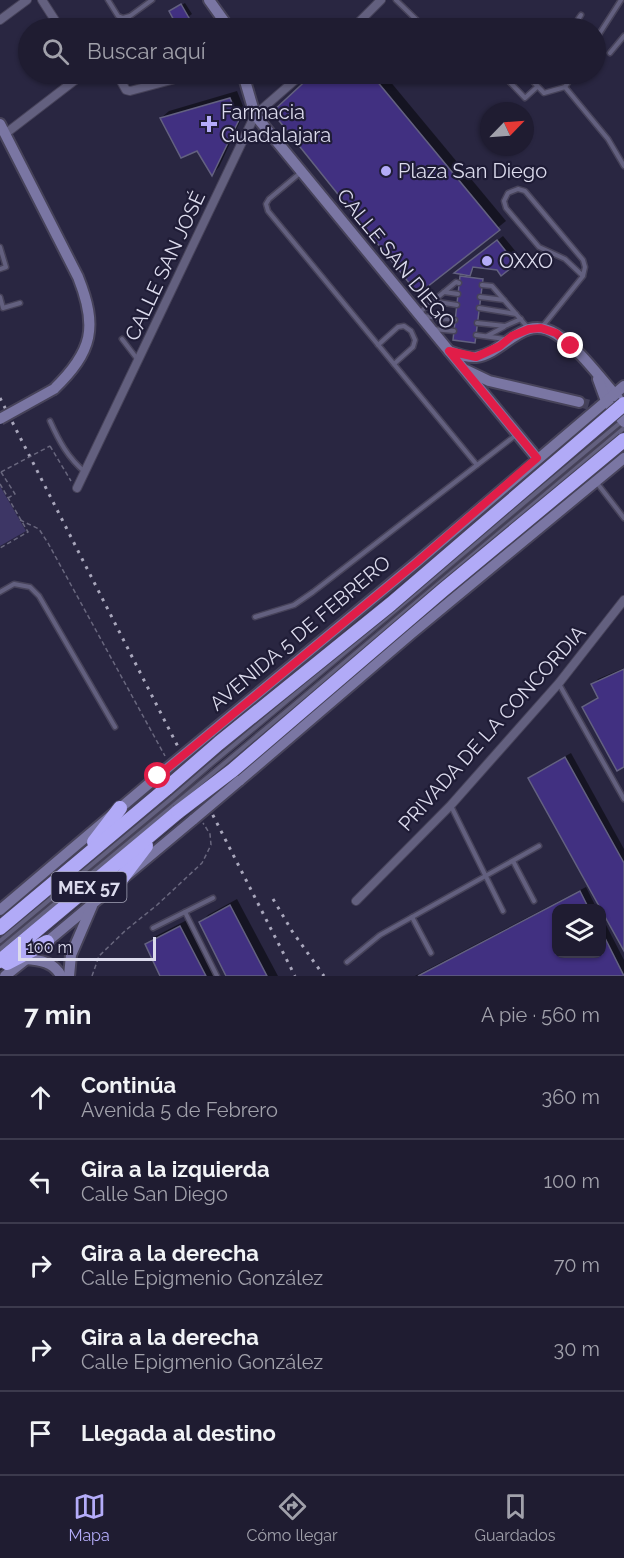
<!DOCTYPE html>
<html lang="es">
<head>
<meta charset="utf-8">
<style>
	:root { --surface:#1f1c31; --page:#2c293d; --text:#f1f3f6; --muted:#a1a1ab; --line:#3c3a4d; --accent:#b4acf9 }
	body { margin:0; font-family:Raleway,sans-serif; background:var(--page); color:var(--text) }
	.controls { position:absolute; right:18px; bottom:18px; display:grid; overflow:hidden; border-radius:12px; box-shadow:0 2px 4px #0004 }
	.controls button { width:54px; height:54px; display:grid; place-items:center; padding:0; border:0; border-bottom:2px solid var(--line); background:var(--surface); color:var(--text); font:30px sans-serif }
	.compass { position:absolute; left:480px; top:102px; width:54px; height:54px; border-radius:50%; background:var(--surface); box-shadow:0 2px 4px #0004; rotate:65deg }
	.scale { position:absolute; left:18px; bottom:15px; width:138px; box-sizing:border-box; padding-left:6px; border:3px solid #dcdbed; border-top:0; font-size:16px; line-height:21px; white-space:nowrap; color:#dcdbed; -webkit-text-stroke:4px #1f1c36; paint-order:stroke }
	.stop { position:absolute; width:18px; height:18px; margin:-14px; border:4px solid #e11d48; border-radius:50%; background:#fff }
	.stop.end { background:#e11d48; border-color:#fff; box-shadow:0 2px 6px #0008 }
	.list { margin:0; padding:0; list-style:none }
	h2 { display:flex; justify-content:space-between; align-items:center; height:78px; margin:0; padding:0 24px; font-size:26px }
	h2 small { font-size:20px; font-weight:400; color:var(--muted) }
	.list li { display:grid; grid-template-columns:39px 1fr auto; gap:18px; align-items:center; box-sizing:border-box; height:84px; padding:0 24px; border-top:2px solid var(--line) }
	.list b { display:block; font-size:22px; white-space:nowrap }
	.list p { margin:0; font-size:20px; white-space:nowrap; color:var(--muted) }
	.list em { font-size:20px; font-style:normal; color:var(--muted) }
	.icon { flex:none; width:33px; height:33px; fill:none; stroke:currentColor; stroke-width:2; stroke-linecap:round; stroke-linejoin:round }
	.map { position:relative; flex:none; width:624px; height:976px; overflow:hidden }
	.search { position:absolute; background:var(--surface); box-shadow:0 2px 4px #0004; left:18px; right:18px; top:18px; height:66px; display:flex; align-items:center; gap:15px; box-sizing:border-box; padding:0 21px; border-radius:33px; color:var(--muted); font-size:22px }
	.sheet { height:498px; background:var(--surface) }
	nav { display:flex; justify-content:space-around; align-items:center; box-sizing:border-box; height:84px; border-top:2px solid var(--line); background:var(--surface); font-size:16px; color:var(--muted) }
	nav a { display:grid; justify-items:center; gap:3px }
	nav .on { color:var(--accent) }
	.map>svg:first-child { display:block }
	.green { fill:#3d3665 }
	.shadow { fill:#0007 }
	.building { fill:#413081; stroke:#636180; stroke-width:1.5 }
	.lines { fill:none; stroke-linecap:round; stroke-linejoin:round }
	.secondary-tunnel { stroke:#44415b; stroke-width:10; stroke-dasharray:10 5; stroke-linecap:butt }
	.lane-casing { stroke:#47435a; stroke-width:7 }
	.street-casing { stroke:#47435a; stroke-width:10 }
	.secondary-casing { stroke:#47435a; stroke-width:14 }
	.highway-casing { stroke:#47435a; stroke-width:16 }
	.path { stroke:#69677e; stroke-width:1.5; stroke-dasharray:4.5 3; stroke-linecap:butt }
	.lane { stroke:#63607f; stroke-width:4 }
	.street { stroke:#63607f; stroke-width:8 }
	.secondary { stroke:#7a76a3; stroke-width:10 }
	.highway { stroke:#b1aaf7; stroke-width:14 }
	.rail { stroke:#a9a7bc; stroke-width:3; stroke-dasharray:3 6; stroke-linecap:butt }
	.lane-bridge-casing { stroke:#47435a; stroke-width:7; stroke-linecap:butt }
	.secondary-bridge-casing { stroke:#47435a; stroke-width:14; stroke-linecap:butt }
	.highway-bridge-casing { stroke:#47435a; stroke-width:16; stroke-linecap:butt }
	.path-bridge { stroke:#69677e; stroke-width:1.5; stroke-dasharray:4.5 3; stroke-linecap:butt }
	.lane-bridge { stroke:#63607f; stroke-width:4 }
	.secondary-bridge { stroke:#7a76a3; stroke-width:10 }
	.highway-bridge { stroke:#b1aaf7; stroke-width:14 }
	.route { stroke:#e11d48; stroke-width:8 }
	.poi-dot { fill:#b4acf9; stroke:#1f1c36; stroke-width:2 }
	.labels { text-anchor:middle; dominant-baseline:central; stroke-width:4.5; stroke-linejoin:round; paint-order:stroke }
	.shield { fill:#1f1c36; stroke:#a3a2b6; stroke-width:1.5 }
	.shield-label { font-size:18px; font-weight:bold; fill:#dcdbed }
	.poi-label { font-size:20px; fill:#dcdbed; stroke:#1f1c36; text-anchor:start }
	.street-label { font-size:20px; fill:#dcdbed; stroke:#1f1c36 }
</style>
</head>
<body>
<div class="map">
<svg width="624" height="976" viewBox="0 0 624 976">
	<rect width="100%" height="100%" fill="#292641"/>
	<path class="green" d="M0,486L26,531L0,546Z"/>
	<g class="shadow">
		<path d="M185,3L192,14L178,24L172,11Z"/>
		<path d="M315,74H384L506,221L418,292L274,112Z"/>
		<path d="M237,91L245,111L219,167L212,174L198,149L161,118L169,111Z"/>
		<path d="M503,236L521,258L502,274L498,268L476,266L468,276L483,278L475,341L461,277L465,274L462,268Z"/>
		<path d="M624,668V766L584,707L599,696L593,685L598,679Z"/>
		<path d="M571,753L624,849V948L530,778L535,773Z"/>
		<path d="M586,887L597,909H556V954H602V917L624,960V976H415Z"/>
		<path d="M237,899L278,976H228L201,923L208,915Z"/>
		<path d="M187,920L217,976H162L147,945L154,937Z"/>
	</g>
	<g class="building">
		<path d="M181,4L189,18L177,26L169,11Z"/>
		<path d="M313,74H371L500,230L418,294L272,112Z"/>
		<path d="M230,98L239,120L212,176L197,151L181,158L160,118Z"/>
		<path d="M497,240L516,264L501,276L497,270L473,267L470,276L454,273Z"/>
		<path d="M460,276L483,279L475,343L453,340Z"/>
		<path d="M624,669V767L617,771L582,707L598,698L591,684Z"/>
		<path d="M565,757L624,863V951L528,778Z"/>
		<path d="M580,891L589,909H556V954H602V932L624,976H418Z"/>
		<path d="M230,905L267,976H226L199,922Z"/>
		<path d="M180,926L206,976H160L145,944Z"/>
	</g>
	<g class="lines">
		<g class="secondary-tunnel">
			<path d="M579,402L608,410H620"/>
			<path d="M557,451L584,441H621"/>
		</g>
		<g class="lane-casing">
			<g id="lane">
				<path d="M108,0L118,16L123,18L130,16L152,0"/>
				<path d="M396,0L425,28"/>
				<path d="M572,28L581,15"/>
				<path d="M596,39L621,0"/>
				<path d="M610,53L624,36"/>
				<path d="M502,74L525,98L537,87"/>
				<path d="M526,74L544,93L565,87"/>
				<path d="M574,74L565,87L608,139L624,166"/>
				<path d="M300,173L269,199L266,204L268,211L477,465"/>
				<path d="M0,247L6,267L0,269"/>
				<path d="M482,285L492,286L529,329"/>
				<path d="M444,292L458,294"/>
				<path d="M0,297L3,308L20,303"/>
				<path d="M480,297L504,300"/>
				<path d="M432,301L457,305"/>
				<path d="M479,308L516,314"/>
				<path d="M420,312L456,282L459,283"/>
				<path d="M423,316L455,320"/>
				<path d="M477,323L505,326L521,319"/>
				<path d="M542,327L583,276L585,267L583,260L525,191L518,189L508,193L504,201L506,208L539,247L565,259L583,276"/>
				<path d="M433,329L454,331"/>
				<path d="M476,335L505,339"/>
				<path d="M487,336L504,327"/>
				<path d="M122,339L138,360"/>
				<path d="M378,345L398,327L404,326L411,331L415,340L413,347L394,364"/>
				<path d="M50,421C59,441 68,458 85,472"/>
				<path d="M597,483L624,518"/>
				<path d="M0,592L14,584L30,587L39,596L115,727"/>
				<path d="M255,617L294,605L313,592L516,435"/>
				<path d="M559,684L624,799"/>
				<path d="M210,765L621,422"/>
				<path d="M214,772L624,428"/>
				<path d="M451,806L503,911"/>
				<path d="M513,861L534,901"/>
				<path d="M185,912L217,976"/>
				<path d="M412,917L431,953"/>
				<path d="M153,928L213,898"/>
				<path d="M0,941L172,798"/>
				<path d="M0,949L175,804"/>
				<path d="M347,962L380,935L539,846"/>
			</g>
		</g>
		<g class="street-casing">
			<g id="street">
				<path d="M42,0L60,28"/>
				<path d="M0,20L27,0"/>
				<path d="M353,28L381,0"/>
				<path d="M117,74L126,90L130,91L194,74"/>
				<path d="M5,134L83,74"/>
				<path d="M77,488L255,115L302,74"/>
				<path d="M356,901L451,805L559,683L624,600"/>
			</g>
		</g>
		<g class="secondary-casing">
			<g id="secondary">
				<path d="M209,0L229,28"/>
				<path d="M243,74L255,115L537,458"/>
				<path d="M0,124L78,277C98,327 93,351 54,389"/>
				<path d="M449,351C457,354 467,358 476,357C505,353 523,313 556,334C579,348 600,378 618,398"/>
				<path d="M466,370L489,381L579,402"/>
				<path d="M598,379L606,401L624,422"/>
				<path d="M210,733L416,563L624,386"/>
				<path d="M239,781L412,633L624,458"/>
				<path d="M0,910L158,776"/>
				<path d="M42,946L194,819"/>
				<path d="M25,959C40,960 54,962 61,976"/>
				<path d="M5,976L30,956"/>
				<path d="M69,976L71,955L92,906"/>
			</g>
		</g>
		<g class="highway-casing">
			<g id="highway">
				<path d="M94,842L120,808"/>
				<path d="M118,883L146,846"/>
				<path d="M0,928L167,788"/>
				<path d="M0,961L178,812"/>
				<path d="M7,963L47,942"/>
			</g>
		</g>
		<g class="path">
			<path d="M50,446L71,481"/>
			<path d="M1,472L15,494L8,498"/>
			<path d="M0,484L28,532L0,548"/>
			<path d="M20,520L39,529L48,543L165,756"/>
			<path d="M92,976L99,956L126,930L157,905L202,863L211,845L210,834L203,823"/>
		</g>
		<use href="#lane" class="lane"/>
		<use href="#street" class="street"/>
		<use href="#secondary" class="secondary"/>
		<use href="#highway" class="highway"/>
		<g class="rail">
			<path d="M0,398L295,976"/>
			<path d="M273,899L292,931L324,976"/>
		</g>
		<g class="lane-bridge-casing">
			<g id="lane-bridge">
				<path d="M172,798L210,765"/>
				<path d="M175,804L214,772"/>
			</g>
		</g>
		<g class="secondary-bridge-casing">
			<g id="secondary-bridge">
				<path d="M0,419L54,389"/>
				<path d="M158,776L210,733"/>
				<path d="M194,819L239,781"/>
			</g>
		</g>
		<g class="highway-bridge-casing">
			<g id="highway-bridge">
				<path d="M167,788L219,743L391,604L624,404"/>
				<path d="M178,812L233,770L443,590L624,440"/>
			</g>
		</g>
		<path class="path-bridge" d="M1,472L50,446"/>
		<use href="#lane-bridge" class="lane-bridge"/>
		<use href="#secondary-bridge" class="secondary-bridge"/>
		<use href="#highway-bridge" class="highway-bridge"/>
	</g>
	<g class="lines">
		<path class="route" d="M158,776L416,563L537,458L449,351L476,357L500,346L512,336L529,329L541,328L556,333L571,346"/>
	</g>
	<g class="poi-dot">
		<path d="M206 115h6v6h6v6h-6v6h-6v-6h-6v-6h6z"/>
		<circle cx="386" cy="171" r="6"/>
		<circle cx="487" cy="261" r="6"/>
	</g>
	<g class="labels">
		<rect class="shield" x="51.5" y="872" width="75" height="30" rx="4.5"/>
		<g class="shield-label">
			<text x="89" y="887">MEX 57</text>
		</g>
		<g class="poi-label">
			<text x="221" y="112">Farmacia<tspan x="221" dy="23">Guadalajara</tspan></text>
			<text x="398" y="171">Plaza San Diego</text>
			<text x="499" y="261">OXXO</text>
		</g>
		<g class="street-label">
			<text transform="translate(396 259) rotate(51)">CALLE SAN DIEGO</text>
			<text transform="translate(165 266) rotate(-65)">CALLE SAN JOSÉ</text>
			<text transform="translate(300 633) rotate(-40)">AVENIDA 5 DE FEBRERO</text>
			<text transform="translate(492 728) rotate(-48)">PRIVADA DE LA CONCORDIA</text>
		</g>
	</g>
</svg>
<div class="controls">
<button><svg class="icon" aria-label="layers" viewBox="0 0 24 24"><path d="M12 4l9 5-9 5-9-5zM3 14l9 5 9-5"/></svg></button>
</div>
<svg class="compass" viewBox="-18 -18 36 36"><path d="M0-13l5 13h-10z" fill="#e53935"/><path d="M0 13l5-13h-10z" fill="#a1a1ab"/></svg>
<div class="scale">100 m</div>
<div class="stop" style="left:158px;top:776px"></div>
<div class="stop end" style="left:571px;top:346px"></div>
<div class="search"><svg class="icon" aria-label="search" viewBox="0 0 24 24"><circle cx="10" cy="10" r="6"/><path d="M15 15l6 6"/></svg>Buscar aquí</div>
</div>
<section class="sheet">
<h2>7 min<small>A pie · 560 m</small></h2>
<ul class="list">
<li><svg class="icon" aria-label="ahead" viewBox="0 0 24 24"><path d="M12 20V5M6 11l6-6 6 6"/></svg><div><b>Continúa</b><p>Avenida 5 de Febrero</p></div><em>360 m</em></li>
<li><svg class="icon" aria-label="left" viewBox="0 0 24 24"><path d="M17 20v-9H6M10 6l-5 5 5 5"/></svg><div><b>Gira a la izquierda</b><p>Calle San Diego</p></div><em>100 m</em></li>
<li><svg class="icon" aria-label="right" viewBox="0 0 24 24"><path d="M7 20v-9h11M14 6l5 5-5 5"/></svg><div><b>Gira a la derecha</b><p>Calle Epigmenio González</p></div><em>70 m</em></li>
<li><svg class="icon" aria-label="right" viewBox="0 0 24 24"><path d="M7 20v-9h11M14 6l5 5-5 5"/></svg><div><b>Gira a la derecha</b><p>Calle Epigmenio González</p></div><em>30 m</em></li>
<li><svg class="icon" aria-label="arrive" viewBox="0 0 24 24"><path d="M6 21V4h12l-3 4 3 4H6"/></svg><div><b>Llegada al destino</b></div></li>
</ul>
</section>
<nav>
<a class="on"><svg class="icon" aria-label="map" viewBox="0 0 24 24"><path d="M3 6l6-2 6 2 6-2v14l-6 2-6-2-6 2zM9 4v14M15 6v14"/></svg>Mapa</a>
<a><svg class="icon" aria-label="directions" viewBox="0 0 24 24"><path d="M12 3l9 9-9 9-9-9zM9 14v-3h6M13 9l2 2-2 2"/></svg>Cómo llegar</a>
<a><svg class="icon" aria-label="saved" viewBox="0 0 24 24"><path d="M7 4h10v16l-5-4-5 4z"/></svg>Guardados</a>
</nav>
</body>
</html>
